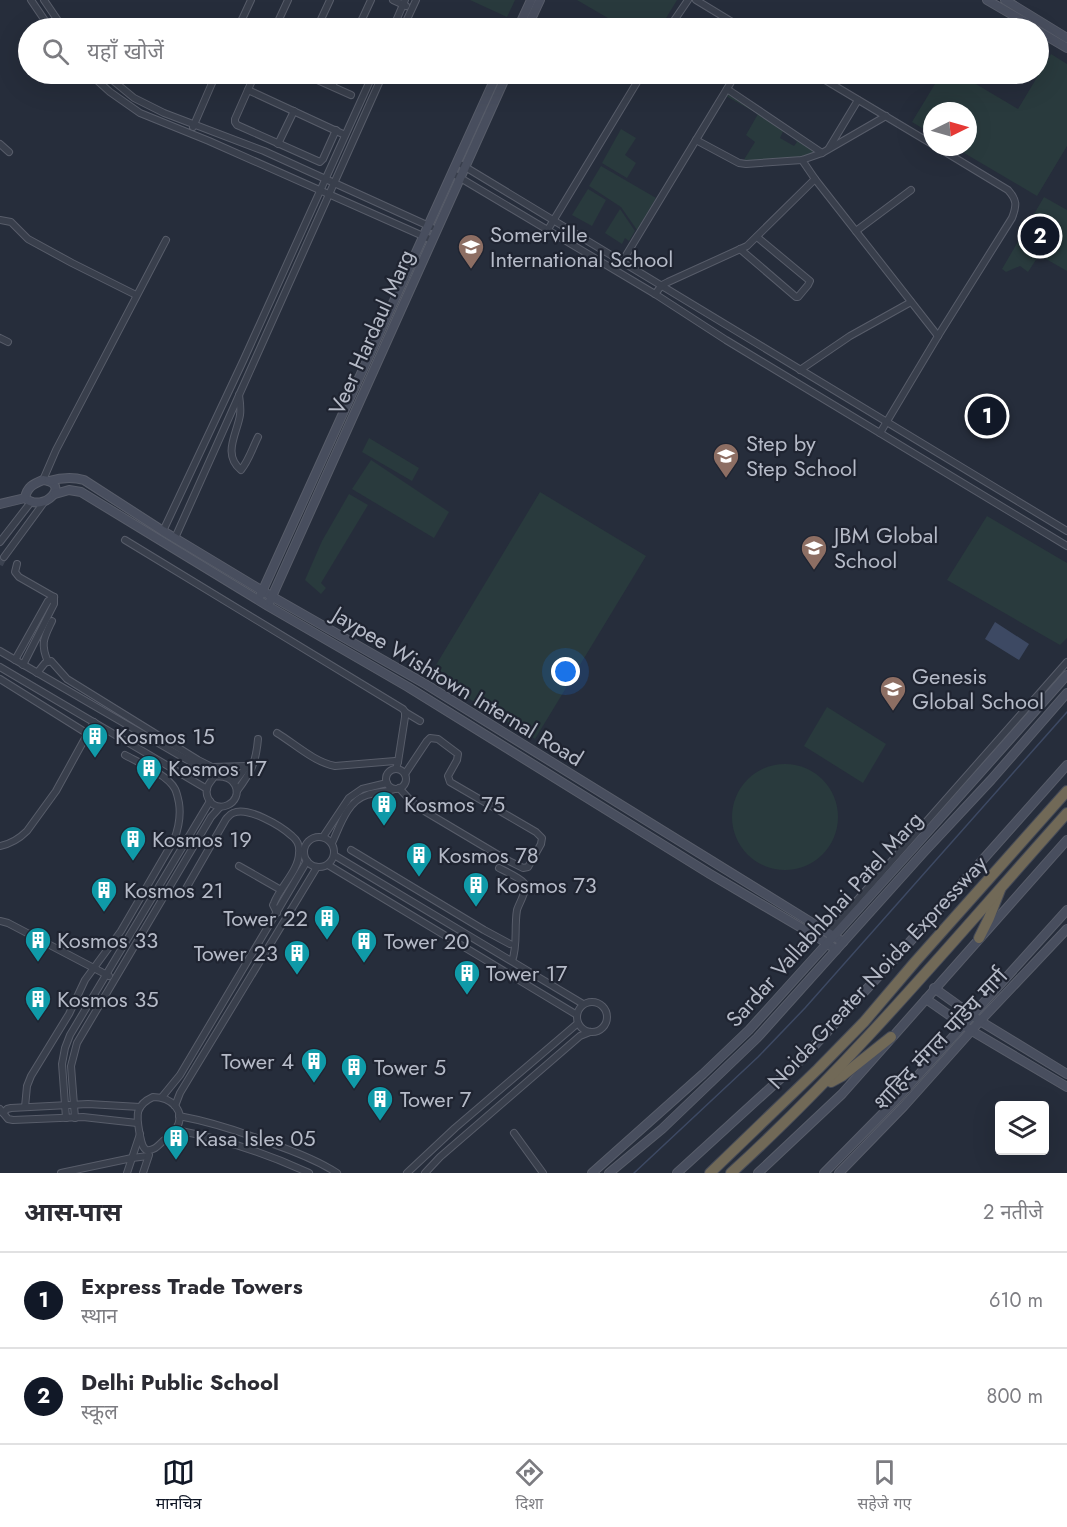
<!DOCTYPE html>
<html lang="hi">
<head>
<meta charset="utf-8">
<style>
	:root { --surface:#fff; --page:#f2f2f3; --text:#2b2b33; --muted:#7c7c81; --line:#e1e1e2; --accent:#111827 }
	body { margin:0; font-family:Jost,"Noto Sans Devanagari",sans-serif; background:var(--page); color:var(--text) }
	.controls { position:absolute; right:18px; bottom:18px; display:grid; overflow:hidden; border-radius:6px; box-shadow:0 6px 24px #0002 }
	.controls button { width:54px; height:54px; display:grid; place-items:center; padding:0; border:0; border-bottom:2px solid var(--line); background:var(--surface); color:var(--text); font:30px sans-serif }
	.compass { position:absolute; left:923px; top:102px; width:54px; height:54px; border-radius:50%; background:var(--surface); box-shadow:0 6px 24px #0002; rotate:85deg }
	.you { position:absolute; left:566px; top:672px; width:21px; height:21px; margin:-15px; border:4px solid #fff; border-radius:50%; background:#1a73e8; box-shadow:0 0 0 9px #1a73e833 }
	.badge { display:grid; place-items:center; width:39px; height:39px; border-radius:50%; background:var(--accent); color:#fff; font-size:20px; font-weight:700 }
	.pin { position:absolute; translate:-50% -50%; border:3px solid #fff; box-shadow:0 2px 6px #0006 }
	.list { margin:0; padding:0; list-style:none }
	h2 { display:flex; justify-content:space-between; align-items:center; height:78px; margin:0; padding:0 24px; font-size:26px }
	h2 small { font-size:20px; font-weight:400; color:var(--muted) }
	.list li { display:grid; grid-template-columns:39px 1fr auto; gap:18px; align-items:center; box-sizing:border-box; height:96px; padding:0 24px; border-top:2px solid var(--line) }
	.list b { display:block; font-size:22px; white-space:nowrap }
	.list p { margin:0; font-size:20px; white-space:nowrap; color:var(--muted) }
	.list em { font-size:20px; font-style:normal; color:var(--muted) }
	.icon { flex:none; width:33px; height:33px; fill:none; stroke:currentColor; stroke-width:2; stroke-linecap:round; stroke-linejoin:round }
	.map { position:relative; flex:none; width:1067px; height:1173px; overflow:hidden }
	.search { position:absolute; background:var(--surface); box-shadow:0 6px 24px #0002; left:18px; right:18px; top:18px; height:66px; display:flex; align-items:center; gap:15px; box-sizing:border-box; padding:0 21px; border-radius:33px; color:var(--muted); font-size:22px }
	.sheet { height:270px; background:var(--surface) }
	nav { display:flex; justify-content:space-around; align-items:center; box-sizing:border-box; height:84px; border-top:2px solid var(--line); background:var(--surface); font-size:16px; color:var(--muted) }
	nav a { display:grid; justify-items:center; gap:3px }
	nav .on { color:var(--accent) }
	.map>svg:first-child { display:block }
	.green { fill:#293a3d }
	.water { fill:#3d4963 }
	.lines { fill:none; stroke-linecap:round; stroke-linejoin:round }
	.stream { stroke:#3d4963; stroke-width:1.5 }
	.street-tunnel { stroke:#3b4250; stroke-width:6; stroke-dasharray:6 3; stroke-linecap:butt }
	.street-casing { stroke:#585d6a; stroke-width:8 }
	.secondary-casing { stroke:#585d6a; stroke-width:10 }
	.highway-casing { stroke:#454a57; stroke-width:12 }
	.street { stroke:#393f4c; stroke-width:6 }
	.secondary { stroke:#484e5e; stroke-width:8 }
	.highway { stroke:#716957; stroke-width:10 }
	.labels { text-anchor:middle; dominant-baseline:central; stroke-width:4.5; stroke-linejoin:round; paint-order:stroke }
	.poi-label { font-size:22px; fill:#b5bac7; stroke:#1f2431; text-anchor:start }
	.street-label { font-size:22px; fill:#b5bac7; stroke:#1f2431 }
</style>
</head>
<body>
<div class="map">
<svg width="1067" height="1173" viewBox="0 0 1067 1173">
	<rect width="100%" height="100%" fill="#262d3b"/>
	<g class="green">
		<path d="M470,0H515L507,17Z"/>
		<path d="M577,0H677L660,28H625Z"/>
		<path d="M1051,54L1067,64V146L1037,196L954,147H968V111H932V134L912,122L941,74H959L1018,109Z"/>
		<path d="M728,91L784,129L780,138L794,146L797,142L794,139L795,137L819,152L801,159L743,162L745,158L755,142L746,135L758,114L726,96Z"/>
		<path d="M621,129L636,138L625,155L636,163L627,178L602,163Z"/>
		<path d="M601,166L656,198L637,230L621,207L589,186Z"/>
		<path d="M588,189L606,200L592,226L572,215Z"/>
		<path d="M1044,197L1067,210V271L1039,255L1028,272L1020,266L1006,272L1002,269Z"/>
		<path d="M620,209L635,231L629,241L625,238L622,244L605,233Z"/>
		<path d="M369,438L419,468L412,481L362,452Z"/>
		<path d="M371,460L449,512L434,538L352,489Z"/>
		<path d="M540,492L646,556L535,739L430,675Z"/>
		<path d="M349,494L368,505L321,583L326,588L321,594L305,580L322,541Z"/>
		<path d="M987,516L1067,563V638L1060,645L947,580Z"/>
		<path d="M827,707L886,744L863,783L804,746Z"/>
		<circle cx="785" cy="817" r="53"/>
	</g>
	<path class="water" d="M995,622L1029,644L1019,660L985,639Z"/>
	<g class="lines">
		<path class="stream" d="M634,1173L758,1057L805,1008L1067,712"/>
		<path class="street-tunnel" d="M0,565L4,557"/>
		<g class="street-casing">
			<g id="street">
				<path d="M31,0L50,28"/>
				<path d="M44,0L63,28"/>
				<path d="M393,0L406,6"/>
				<path d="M696,0L742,28"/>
				<path d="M238,28L251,0"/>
				<path d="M275,28L288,0"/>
				<path d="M317,28L330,0"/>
				<path d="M358,28L371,0"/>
				<path d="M393,28L405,0"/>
				<path d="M403,28L416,0"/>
				<path d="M669,28L688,0"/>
				<path d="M90,74L110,92L140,113L209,141L432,240"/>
				<path d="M105,74L134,98L164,113L264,151L431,227"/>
				<path d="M255,74L235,119V122L237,125L320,162L323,159L336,130"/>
				<path d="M304,74L351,95"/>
				<path d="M815,74L932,144"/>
				<path d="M332,86L338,74"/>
				<path d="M727,89L822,153"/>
				<path d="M248,90L345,135"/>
				<path d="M193,127L216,74"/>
				<path d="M696,140L739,163L746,164L802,160L822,153L886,116"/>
				<path d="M0,144L9,152"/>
				<path d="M278,144L294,111"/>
				<path d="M829,148L858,100"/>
				<path d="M802,160L815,179L938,336"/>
				<path d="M462,165L1067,531"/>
				<path d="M452,173L655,294L726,340L1067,546"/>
				<path d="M0,220L11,222L28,239L72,263L136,295"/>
				<path d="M547,231L642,74"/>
				<path d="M856,231L911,190"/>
				<path d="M740,249L796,297H798L808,285L810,281L757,237"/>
				<path d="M622,262L736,74"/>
				<path d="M655,294L662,285L668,282L747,246L815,179"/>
				<path d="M0,338L8,342"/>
				<path d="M800,370L850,336L911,302"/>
				<path d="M239,395C240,402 241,408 240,415C237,434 222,454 241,470C249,460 252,449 258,437"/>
				<path d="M880,433L938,336L1012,218C1017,205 1017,200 1008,190L937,147"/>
				<path d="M43,480L56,450L166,240"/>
				<path d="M163,531L244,359L373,74"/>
				<path d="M175,538L383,74"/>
				<path d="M125,540L403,709L405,712V717L398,762"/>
				<path d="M0,542L31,502"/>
				<path d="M4,557L45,501"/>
				<path d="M17,564L15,572L19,577L54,597"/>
				<path d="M0,651L215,776"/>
				<path d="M15,660L48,601L54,597"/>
				<path d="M48,662C40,643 44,638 52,621"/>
				<path d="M23,665L54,604V597"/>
				<path d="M0,667L207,789"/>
				<path d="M37,673L45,663L51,661L67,679L198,760L212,767L247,766"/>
				<path d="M0,679L88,734"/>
				<path d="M405,712L420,721"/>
				<path d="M277,733C295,744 314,762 335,766L395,761L398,762L396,769"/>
				<circle cx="396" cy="779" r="10"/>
				<path d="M215,776C218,777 221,776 224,777C229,778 233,781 235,785C244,803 216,816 208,798C204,789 209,783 215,776Z"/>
				<path d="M234,783L247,766"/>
				<path d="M399,788L412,802L426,812L505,859L523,868L528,867L541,844L542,838L536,832L450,782L448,776L457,760L458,754L438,739L430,738L427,741L405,774"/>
				<path d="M237,791C251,772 256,763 258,739"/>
				<circle cx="319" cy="852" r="15"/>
				<path d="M323,837L349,798L362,789L387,783"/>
				<path d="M332,843C340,826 347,801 367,795C376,792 386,792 395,789"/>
				<path d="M0,846C10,844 19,839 27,831L56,791L94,722"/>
				<path d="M351,850L484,930L510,944"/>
				<path d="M334,855L583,1004"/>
				<path d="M328,865L577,1015"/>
				<path d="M239,866L281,890"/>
				<path d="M499,868C505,871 520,878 524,883C528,890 519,903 517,910C514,928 518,945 512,961"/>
				<path d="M184,892L226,819C228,817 230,814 233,813C248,806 281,826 292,836C297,840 300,846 299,853C299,870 280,887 274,903L273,905L277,913"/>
				<path d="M0,921L8,923L109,976"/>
				<path d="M829,932L1067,662"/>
				<circle cx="592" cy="1017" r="15"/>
				<path d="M153,1097C171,1097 187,1111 176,1129C173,1134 167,1138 162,1142C157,1147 153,1151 146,1150C141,1146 142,1142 140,1136C137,1118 133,1106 153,1097Z"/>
				<path d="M162,1097L180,1075L307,861"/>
				<path d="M175,1106L180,1093L317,867"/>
				<path d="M25,1107L27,1086L31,1076L69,1014L85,980L121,931L174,840C179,827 181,816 179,803C178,798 177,793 175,789C168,775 138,762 125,755"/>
				<path d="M0,1109L8,1119L13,1120L83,1117L137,1123"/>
				<path d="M3,1113L7,1109L11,1108L88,1104L140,1107"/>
				<path d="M179,1116C212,1122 242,1132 273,1144C296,1152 317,1160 337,1173"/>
				<path d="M66,1118L62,1064L65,1048L70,1035L210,801"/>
				<path d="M75,1118L71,1066L77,1043L211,817L220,807"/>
				<path d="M176,1130C223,1139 266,1153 309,1173"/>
				<path d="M514,1133L543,1173"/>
				<path d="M61,1173L132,1158L148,1156"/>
				<path d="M127,1173L140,1134"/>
				<path d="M143,1173L149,1155"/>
				<path d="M407,1173L455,1128L578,1023"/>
				<path d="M425,1173L440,1157L580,1036L590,1032"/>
			</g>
		</g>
		<g class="secondary-casing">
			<g id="secondary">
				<path d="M987,0L1035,28"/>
				<path d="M1005,0L1067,38"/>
				<path d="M518,28L531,0"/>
				<path d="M527,28L540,0"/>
				<path d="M1038,31L1067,48"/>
				<path d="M43,480C72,483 44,514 25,498C27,487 33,484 43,480Z"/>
				<path d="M49,481C60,478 73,477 84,480L163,531L271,596L427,685L843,942"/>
				<path d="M55,494L69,490L81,492L268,606L408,687L710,874L827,943L836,950"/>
				<path d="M0,504L25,498"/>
				<path d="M261,594L497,74"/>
				<path d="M270,601L507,74"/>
				<path d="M934,988L980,1021L1067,1074"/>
				<path d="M926,999L972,1031L1067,1087"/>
				<path d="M592,1173L703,1074L749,1030L915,846L1067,675"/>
				<path d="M609,1173L662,1129L757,1038L923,853L991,780L1067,693"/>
				<path d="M677,1173L803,1058L899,954L1067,765"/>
				<path d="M758,1173L842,1094L1067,840"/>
				<path d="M824,1173L895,1101L1067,910"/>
				<path d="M839,1173L904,1106L980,1021L1067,929"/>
			</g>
		</g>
		<g class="highway-casing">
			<g id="highway">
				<path d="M979,938L989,918L1000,890"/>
				<path d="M831,1082L842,1076L891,1037"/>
				<path d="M710,1173L818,1069L864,1022L915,962L1067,791"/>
				<path d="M731,1173C853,1062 958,935 1067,813"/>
			</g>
		</g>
		<use href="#street" class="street"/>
		<use href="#secondary" class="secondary"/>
		<use href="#highway" class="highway"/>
	</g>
	<defs>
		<g id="school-pin" transform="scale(1.35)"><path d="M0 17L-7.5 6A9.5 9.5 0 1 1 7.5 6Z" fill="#8d6e63" stroke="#1f2431"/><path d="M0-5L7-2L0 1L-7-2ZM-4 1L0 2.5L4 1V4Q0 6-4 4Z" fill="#fff"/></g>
		<g id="building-pin" transform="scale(1.35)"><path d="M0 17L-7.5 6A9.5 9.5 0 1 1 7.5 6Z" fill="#0f9aa8" stroke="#1f2431"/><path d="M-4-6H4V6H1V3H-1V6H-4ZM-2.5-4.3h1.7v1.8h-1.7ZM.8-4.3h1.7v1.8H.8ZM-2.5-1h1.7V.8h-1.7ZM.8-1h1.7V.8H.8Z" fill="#fff"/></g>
	</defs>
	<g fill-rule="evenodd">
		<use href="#school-pin" x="471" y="247"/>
		<use href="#school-pin" x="726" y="456"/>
		<use href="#school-pin" x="814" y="548"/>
		<use href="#school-pin" x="893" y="689"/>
		<use href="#building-pin" x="95" y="736"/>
		<use href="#building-pin" x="149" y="768"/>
		<use href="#building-pin" x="384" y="804"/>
		<use href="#building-pin" x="133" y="839"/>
		<use href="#building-pin" x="419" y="855"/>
		<use href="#building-pin" x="476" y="885"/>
		<use href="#building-pin" x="104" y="890"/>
		<use href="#building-pin" x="327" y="918"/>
		<use href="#building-pin" x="38" y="940"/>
		<use href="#building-pin" x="364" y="941"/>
		<use href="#building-pin" x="297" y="953"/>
		<use href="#building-pin" x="467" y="973"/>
		<use href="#building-pin" x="38" y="999"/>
		<use href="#building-pin" x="314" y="1061"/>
		<use href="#building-pin" x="354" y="1067"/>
		<use href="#building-pin" x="380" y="1099"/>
		<use href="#building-pin" x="176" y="1138"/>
	</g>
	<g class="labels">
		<g class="poi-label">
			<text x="490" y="234">Somerville<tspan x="490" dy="25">International School</tspan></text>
			<text x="746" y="443">Step by<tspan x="746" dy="25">Step School</tspan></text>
			<text x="834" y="535">JBM Global<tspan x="834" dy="25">School</tspan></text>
			<text x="912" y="676">Genesis<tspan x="912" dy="25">Global School</tspan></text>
			<text x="115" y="736">Kosmos 15</text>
			<text x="168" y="768">Kosmos 17</text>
			<text x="404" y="804">Kosmos 75</text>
			<text x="152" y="839">Kosmos 19</text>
			<text x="438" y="855">Kosmos 78</text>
			<text x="496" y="885">Kosmos 73</text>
			<text x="124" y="890">Kosmos 21</text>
			<text x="308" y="918" text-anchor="end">Tower 22</text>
			<text x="57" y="940">Kosmos 33</text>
			<text x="384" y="941">Tower 20</text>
			<text x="278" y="953" text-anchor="end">Tower 23</text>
			<text x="486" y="973">Tower 17</text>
			<text x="57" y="999">Kosmos 35</text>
			<text x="294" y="1061" text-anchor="end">Tower 4</text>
			<text x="374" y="1067">Tower 5</text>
			<text x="400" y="1099">Tower 7</text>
			<text x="195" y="1138">Kasa Isles 05</text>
		</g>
		<g class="street-label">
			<text transform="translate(371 332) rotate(-66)">Veer Hardaul Marg</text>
			<text transform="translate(458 686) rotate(31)">Jaypee Wishtown Internal Road</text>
			<text transform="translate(824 919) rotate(-48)">Sardar Vallabhbhai Patel Marg</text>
			<text transform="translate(877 972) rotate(-47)">Noida-Greater Noida Expressway</text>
			<text transform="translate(940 1039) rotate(-47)">शाहिद मंगल पांडेय मार्ग</text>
		</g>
	</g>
</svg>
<div class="controls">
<button><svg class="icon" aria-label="layers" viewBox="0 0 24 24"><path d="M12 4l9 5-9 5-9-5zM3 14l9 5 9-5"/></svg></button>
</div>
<svg class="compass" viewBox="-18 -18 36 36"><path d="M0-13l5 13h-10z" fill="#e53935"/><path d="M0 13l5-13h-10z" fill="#7c7c81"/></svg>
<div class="you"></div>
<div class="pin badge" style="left:987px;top:416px">1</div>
<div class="pin badge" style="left:1040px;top:236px">2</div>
<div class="search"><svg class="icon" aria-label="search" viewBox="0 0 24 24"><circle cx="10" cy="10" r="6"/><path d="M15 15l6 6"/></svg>यहाँ खोजें</div>
</div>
<section class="sheet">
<h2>आस-पास<small>2 नतीजे</small></h2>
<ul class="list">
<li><span class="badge">1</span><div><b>Express Trade Towers</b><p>स्थान</p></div><em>610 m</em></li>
<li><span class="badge">2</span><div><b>Delhi Public School</b><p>स्कूल</p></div><em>800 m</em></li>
</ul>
</section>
<nav>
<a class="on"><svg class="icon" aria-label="map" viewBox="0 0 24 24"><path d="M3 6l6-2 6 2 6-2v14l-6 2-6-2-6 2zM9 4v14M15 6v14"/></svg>मानचित्र</a>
<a><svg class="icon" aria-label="directions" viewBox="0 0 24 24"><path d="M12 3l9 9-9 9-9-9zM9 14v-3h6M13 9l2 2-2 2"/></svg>दिशा</a>
<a><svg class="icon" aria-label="saved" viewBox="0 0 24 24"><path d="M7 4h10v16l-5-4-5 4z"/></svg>सहेजे गए</a>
</nav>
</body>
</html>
